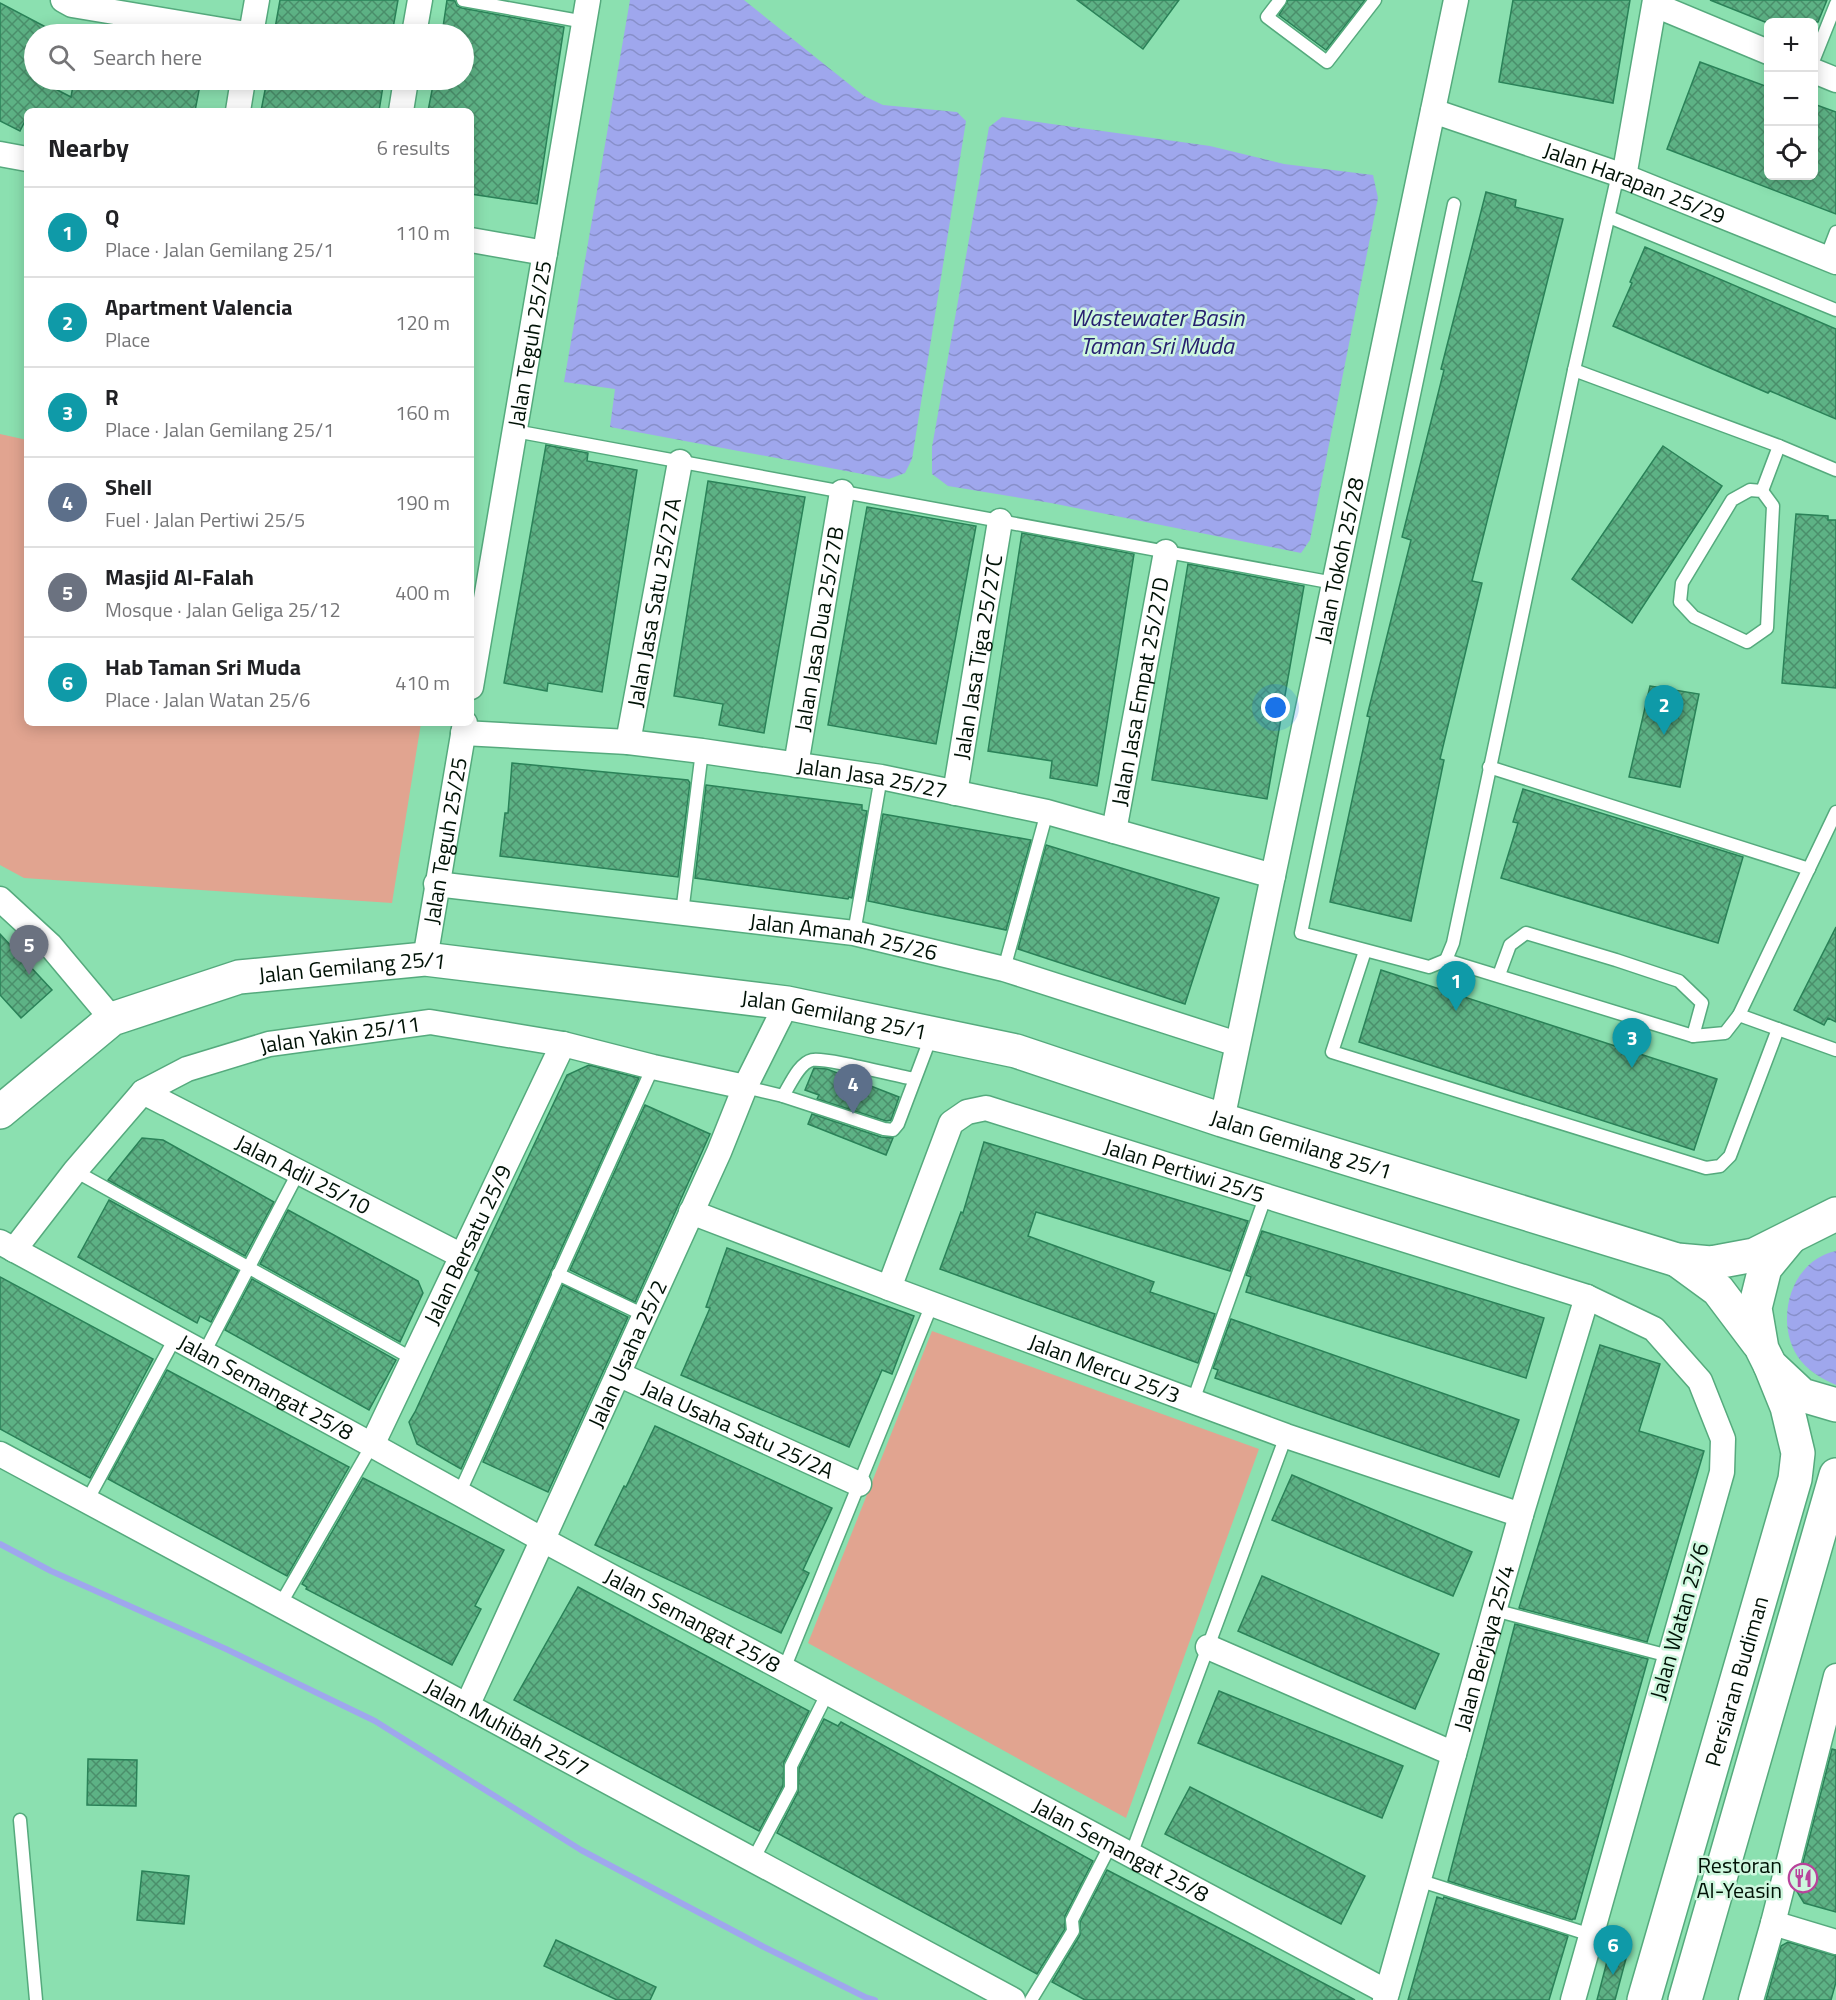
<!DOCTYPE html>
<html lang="en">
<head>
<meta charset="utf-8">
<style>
	:root { --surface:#fff; --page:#f2f2f2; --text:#202124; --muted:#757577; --line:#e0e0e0; --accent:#b8439b }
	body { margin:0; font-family:"Titillium Web",sans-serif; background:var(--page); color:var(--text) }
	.controls { position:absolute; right:18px; top:18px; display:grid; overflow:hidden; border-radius:9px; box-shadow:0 3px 15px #0003 }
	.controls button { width:54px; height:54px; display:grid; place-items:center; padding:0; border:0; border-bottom:2px solid var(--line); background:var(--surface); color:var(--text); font:30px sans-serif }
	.you { position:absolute; left:1276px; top:708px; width:21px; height:21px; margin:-15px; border:4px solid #fff; border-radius:50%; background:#1a73e8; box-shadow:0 0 0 9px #1a73e833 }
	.badge { display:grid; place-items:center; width:39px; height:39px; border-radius:50%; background:var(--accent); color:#fff; font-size:20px; font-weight:700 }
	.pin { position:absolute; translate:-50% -50px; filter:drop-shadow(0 2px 3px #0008) }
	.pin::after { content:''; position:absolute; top:32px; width:21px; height:18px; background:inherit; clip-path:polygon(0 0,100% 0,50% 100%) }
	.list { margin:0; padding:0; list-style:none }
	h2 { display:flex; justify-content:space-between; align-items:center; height:78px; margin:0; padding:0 24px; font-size:26px }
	h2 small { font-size:20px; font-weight:400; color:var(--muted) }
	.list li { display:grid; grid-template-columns:39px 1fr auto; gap:18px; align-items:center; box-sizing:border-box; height:90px; padding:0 24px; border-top:2px solid var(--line) }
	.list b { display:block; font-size:22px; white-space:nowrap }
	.list p { margin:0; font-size:20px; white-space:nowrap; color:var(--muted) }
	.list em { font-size:20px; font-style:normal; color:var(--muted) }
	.icon { flex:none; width:33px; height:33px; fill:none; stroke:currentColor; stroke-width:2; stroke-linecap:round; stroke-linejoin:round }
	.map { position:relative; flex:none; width:1836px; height:2000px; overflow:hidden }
	.search { position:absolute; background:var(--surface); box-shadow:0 3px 15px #0003; left:24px; top:24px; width:450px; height:66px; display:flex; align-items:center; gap:15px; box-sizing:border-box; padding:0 21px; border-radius:33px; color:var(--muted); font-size:22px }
	.panel { position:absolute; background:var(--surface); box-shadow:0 3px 15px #0003; left:24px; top:108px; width:450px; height:618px; border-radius:9px }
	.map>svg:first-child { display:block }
	.pitch { fill:#e1a490 }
	.water { fill:url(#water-waves) }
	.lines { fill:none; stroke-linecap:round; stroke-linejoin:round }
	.stream { stroke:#9fa7ed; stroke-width:6 }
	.building { fill:url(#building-cross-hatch); stroke:#2a8258; stroke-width:1.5 }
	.lane-casing { stroke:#55aa7d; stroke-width:15 }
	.street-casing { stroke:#55aa7d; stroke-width:27 }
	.secondary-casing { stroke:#55aa7d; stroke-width:36 }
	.lane { stroke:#fff; stroke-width:12 }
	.street { stroke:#fff; stroke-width:24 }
	.secondary { stroke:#fff; stroke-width:33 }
	.labels { text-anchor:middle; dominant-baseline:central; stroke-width:5; stroke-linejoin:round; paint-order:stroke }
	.street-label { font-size:22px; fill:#001206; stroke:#cef7de }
	.poi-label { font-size:22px; fill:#001206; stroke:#cef7de; text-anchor:end }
	.water-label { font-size:24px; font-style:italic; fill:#272170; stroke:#cef7de }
</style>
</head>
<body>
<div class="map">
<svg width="1836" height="2000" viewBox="0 0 1836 2000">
	<defs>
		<pattern id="water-waves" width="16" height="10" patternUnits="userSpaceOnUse" patternTransform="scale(1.5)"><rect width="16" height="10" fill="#9fa7ed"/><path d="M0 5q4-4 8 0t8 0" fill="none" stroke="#878fca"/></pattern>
		<pattern id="building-cross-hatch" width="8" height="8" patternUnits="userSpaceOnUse" patternTransform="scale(1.5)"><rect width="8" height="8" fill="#5db285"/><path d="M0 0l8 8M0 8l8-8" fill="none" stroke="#4a8f6b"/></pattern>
	</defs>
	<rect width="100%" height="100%" fill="#8be0b0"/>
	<g class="pitch">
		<path d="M0,434L27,440V723H421L392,903L24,878L0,865Z"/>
		<path d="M932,1331L1259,1449L1126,1818L808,1643Z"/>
	</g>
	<g class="water">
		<path d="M630,0H744L864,96L883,105L957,112L966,121L912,459L905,473L889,479L610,427L615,389L564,382Z"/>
		<path d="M1002,117L1210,146L1284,164L1373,175L1378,198L1310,540L1301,553L1051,503L948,486L932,474V447L989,127Z"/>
		<path d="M1836,1251V1385C1823,1379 1811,1373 1801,1361C1773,1326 1788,1261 1836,1251Z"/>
	</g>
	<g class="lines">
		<path class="stream" d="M0,1544L51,1571L226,1649L375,1721L581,1850L764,1947L865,1997L875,2000"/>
	</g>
	<g class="building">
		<path d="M280,0H398L392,34H274Z"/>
		<path d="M447,0L455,1L457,6L462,8L564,27L537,204L471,194V111H428L434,80H464V34H442Z"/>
		<path d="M1077,0H1179L1143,49Z"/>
		<path d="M1288,0H1365L1326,50L1279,15Z"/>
		<path d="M1513,0H1630L1613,103L1499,82Z"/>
		<path d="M1710,0H1827L1818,22H1765Z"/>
		<path d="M0,3L59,34H34V80H38L71,97L74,80H201L195,111H27V117L20,131L0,121Z"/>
		<path d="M1700,62L1768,87V176H1814V104L1836,112V214L1667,149Z"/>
		<path d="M267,80H384L379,111H261Z"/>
		<path d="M1486,192L1516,200L1515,207L1563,219L1472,581L1482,583L1440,759L1444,760L1411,921L1330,902L1370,717L1367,716L1411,540L1402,537L1444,370L1441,369Z"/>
		<path d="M1645,247L1836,329V419L1770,391L1768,393L1613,326L1632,283L1630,282Z"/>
		<path d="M546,445L588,453L587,461L637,470L602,692L548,683L547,691L504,683Z"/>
		<path d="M1663,446L1722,486L1632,623L1572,579Z"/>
		<path d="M708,481L805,497L764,733L719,725L723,704L674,696Z"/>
		<path d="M867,507L976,526L936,744L828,725Z"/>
		<path d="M1796,514L1828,516V520H1836V688L1782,683Z"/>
		<path d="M1022,533L1134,554L1097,786L1050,778L1052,761L988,751Z"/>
		<path d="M1188,564L1304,586L1267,799L1152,780Z"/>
		<path d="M1650,686L1699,694L1680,787L1629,777Z"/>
		<path d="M512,763L688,780L690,783L678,877L500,856L505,813H508Z"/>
		<path d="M706,785L862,805V810L867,811L852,898L849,897L848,899L695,878Z"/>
		<path d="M1523,789L1743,857L1718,943L1501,878L1518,823L1513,822Z"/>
		<path d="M883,814L1031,840L1006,930L868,901Z"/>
		<path d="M1046,845L1219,898L1185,1004L1018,949Z"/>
		<path d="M1836,927V1022L1828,1018L1824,1025L1794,1010Z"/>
		<path d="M0,934L52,990L21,1018L0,995Z"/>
		<path d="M1381,970L1717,1079L1694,1150L1359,1042Z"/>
		<path d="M589,1065L639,1078L461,1469L417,1444L409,1422L415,1412L479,1272L475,1270L567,1075Z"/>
		<path d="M814,1068L827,1069L899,1097L891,1120L886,1121L817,1099L819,1095L805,1090Z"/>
		<path d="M645,1105L710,1134L635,1302L570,1270Z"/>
		<path d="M812,1114L881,1137L893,1138L886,1155L808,1124Z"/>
		<path d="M142,1138L163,1140L274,1202L245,1256L108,1180Z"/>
		<path d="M984,1142L1248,1221L1230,1271L1036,1212L1028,1236L1154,1282L1150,1292L1215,1314L1198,1363L940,1269L961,1212L963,1213Z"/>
		<path d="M109,1200L238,1271L211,1322L200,1316L197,1323L78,1257Z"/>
		<path d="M288,1210L418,1281L423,1293L400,1342L260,1264Z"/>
		<path d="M1262,1231L1544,1318L1526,1378L1246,1292L1251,1277L1246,1275Z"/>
		<path d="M727,1248L914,1316L892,1374L882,1370L849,1447L681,1375L710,1308L706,1307Z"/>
		<path d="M0,1277L153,1359L90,1478L0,1429Z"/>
		<path d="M252,1279L396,1360L369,1410L225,1330Z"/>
		<path d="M563,1285L628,1317L548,1492L483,1462Z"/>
		<path d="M1231,1319L1519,1420L1499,1477L1215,1378L1218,1370L1213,1368Z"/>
		<path d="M1600,1345L1660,1364L1639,1431L1704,1451L1647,1642L1519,1608Z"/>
		<path d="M167,1370L349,1467L287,1576L108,1479Z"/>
		<path d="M655,1426L832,1508L803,1570L809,1573L781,1633L595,1545L624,1486L626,1487Z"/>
		<path d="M1292,1475L1472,1552L1453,1596L1272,1520Z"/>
		<path d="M363,1478L504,1550L475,1606L481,1609L452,1665L306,1589L307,1587L302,1584Z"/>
		<path d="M1262,1576L1439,1654L1415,1709L1238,1631Z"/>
		<path d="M578,1587L809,1711L784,1762L783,1786L759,1831L514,1700Z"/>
		<path d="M1515,1624L1648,1659L1575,1919H1573L1572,1920L1448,1881Z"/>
		<path d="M1219,1691L1403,1766L1382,1818L1198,1743Z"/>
		<path d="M824,1719L838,1726L841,1722L1093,1861L1065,1916V1929L1037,1974L777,1833L798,1792L799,1768Z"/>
		<path d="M1832,1749L1836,1750V1912L1804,1903L1796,1890Z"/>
		<path d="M88,1759L137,1760L136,1806L87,1805Z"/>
		<path d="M1190,1787L1365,1876L1341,1924L1165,1834Z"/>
		<path d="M1107,1870L1242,1940L1355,2000H1085L1052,1982L1080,1935V1922Z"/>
		<path d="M142,1871L189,1876L184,1924L137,1920Z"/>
		<path d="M1437,1897L1443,1899L1444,1897L1568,1936L1549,2000H1408Z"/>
		<path d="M556,1940L656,1987L650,2000H617L544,1966Z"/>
		<path d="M1788,1942L1836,1956V1982L1831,2000H1766L1781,1946Z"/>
		<path d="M1611,1946L1628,1951L1615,2000H1597Z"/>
	</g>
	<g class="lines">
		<g class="lane-casing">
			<g id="lane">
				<path d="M463,0L585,22"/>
				<path d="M1280,0L1267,17L1327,62L1375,0"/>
				<path d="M1814,59L1836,4"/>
				<path d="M1454,204L1301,933L1429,967L1446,960L1693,1036L1725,1033L1739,1015L1836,812"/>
				<path d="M1609,217L1836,310"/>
				<path d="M1826,258L1836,232"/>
				<path d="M1574,370L1779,446L1836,470"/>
				<path d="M515,431L1334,583"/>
				<path d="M1750,490L1762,491L1773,506L1767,628L1747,642L1694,617L1680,602L1682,583L1732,500Z"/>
				<path d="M1762,491L1779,446"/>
				<path d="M1489,767L1809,869"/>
				<path d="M682,913L702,751"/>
				<path d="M854,933L881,777"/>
				<path d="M1365,951L1332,1052L1706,1168L1720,1166L1730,1156L1778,1029"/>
				<path d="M1446,960L1453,943L1574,370L1618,174"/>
				<path d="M1004,969L1047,812"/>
				<path d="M1499,975L1510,945L1526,933L1616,960L1679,981L1702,1003L1693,1036"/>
				<path d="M1739,1015L1836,1050"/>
				<path d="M745,1087L783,1096L884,1129L893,1130L898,1124L932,1034"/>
				<path d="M783,1096C790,1085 799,1063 812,1060C826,1057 896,1076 914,1079"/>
				<path d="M75,1171L413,1359"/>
				<path d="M558,1274L644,1315"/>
				<path d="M204,1353L298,1173"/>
				<path d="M1193,1401L1266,1195"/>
				<path d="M459,1494L653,1067"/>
				<path d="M87,1501L175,1338"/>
				<path d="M280,1605L372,1445"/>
				<path d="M1494,1610L1669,1656"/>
				<path d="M784,1669L932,1304"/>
				<path d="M20,1820L36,2000"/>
				<path d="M1131,1855L1286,1436"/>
				<path d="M753,1860L791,1788V1766L828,1692"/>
				<path d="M1418,1880L1591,1935"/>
				<path d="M1031,2000L1073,1931L1072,1920L1111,1844"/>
			</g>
		</g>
		<g class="street-casing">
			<g id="street">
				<path d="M63,0L72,5L246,34"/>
				<path d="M1655,5L1768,52"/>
				<path d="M251,34L257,0"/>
				<path d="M414,34L420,0"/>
				<path d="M1814,71L1836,80"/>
				<path d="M238,111L243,80"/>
				<path d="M401,111L406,80"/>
				<path id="s1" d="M1433,111L1618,174L1836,262"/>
				<path d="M0,154L27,159"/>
				<path d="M1624,177L1655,0"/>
				<path d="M471,240L545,253"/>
				<path id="s2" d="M471,687L588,0"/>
				<path id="s3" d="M463,733L628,742L702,751L881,777L1047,812L1273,876"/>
				<path id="s4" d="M628,742L680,462"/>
				<path id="s5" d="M796,765L842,492"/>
				<path id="s6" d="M955,793L1000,521"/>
				<path id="s7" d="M1114,831L1166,552"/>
				<path id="s8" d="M436,884L854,933L1004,969L1237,1044"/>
				<path d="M0,899L50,945L112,1019"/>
				<path id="s9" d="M425,959L465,723"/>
				<path id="s10" d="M143,1092L462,1256"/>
				<path id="s11" d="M1222,1120L1456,0"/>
				<path id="s12" d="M691,1212L889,1288L1286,1436L1521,1515"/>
				<path id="s13" d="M0,1242L372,1445L543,1540L1387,1992"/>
				<path id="s14" d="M14,1250L75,1171L143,1092L187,1069L269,1044L430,1022L563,1044L653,1067L745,1087"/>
				<path id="s15" d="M889,1288L951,1123L967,1112L986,1108L1587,1297L1654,1329L1700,1381L1723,1439L1722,1472L1573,2000"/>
				<path id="s16" d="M618,1374L859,1484"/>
				<path id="s17" d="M372,1445L563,1044"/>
				<path id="s18" d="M0,1454L1013,2000"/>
				<path d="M1208,1647L1454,1754"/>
				<path id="s19" d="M467,1706L719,1152L745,1087L787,1003"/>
				<path d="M1773,1923L1836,1942"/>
				<path id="s20" d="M1385,2000L1521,1515L1587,1297"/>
				<path d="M1751,2000L1773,1923L1836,1676"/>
			</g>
		</g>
		<g class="secondary-casing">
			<g id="secondary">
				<path id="s21" d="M0,1112L112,1019L239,977L425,959L787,1003L1016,1051L1222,1120L1677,1260L1711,1263L1754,1255L1836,1214"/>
				<path d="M1789,1239L1765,1268L1755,1308L1762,1349L1770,1365L1802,1395L1836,1405"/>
				<path d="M1677,1260L1718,1290L1758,1343"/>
				<path id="s22" d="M1644,2000L1795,1479L1798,1453L1787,1407L1770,1365"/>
				<path d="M1685,2000L1836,1475"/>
			</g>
		</g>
		<use href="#lane" class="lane"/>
		<use href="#street" class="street"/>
		<use href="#secondary" class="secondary"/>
	</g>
	<defs>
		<g id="restaurant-ring" transform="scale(1.5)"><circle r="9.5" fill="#cef7de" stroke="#b8439b" stroke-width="1.5"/><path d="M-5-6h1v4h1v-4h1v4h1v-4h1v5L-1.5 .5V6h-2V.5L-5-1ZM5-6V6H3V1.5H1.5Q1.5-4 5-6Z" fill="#b8439b"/></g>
	</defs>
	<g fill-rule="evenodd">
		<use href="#restaurant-ring" x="1803" y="1878"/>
	</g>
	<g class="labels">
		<g class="street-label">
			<text stroke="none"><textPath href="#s1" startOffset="214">Jalan Harapan 25/29</textPath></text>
			<text stroke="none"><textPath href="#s2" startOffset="348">Jalan Teguh 25/25</textPath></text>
			<text stroke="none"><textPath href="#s11" startOffset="572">Jalan Tokoh 25/28</textPath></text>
			<text stroke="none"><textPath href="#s4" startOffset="142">Jalan Jasa Satu 25/27A</textPath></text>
			<text stroke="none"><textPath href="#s5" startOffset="138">Jalan Jasa Dua 25/27B</textPath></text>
			<text stroke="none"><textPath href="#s6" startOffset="138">Jalan Jasa Tiga 25/27C</textPath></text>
			<text stroke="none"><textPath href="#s7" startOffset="142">Jalan Jasa Empat 25/27D</textPath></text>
			<text stroke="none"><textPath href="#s3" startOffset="412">Jalan Jasa 25/27</textPath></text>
			<text stroke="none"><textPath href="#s9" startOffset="120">Jalan Teguh 25/25</textPath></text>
			<text stroke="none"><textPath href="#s8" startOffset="411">Jalan Amanah 25/26</textPath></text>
			<text stroke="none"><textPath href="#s21" startOffset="393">Jalan Gemilang 25/1</textPath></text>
			<text stroke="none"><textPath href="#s21" startOffset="879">Jalan Gemilang 25/1</textPath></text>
			<text stroke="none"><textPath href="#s14" startOffset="411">Jalan Yakin 25/11</textPath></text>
			<text stroke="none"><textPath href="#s21" startOffset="1365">Jalan Gemilang 25/1</textPath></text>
			<text stroke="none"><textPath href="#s15" startOffset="423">Jalan Pertiwi 25/5</textPath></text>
			<text stroke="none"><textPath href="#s10" startOffset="180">Jalan Adil 25/10</textPath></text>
			<text stroke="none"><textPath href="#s17" startOffset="222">Jalan Bersatu 25/9</textPath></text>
			<text stroke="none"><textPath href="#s19" startOffset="387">Jalan Usaha 25/2</textPath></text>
			<text stroke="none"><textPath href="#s12" startOffset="442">Jalan Mercu 25/3</textPath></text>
			<text stroke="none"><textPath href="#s13" startOffset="303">Jalan Semangat 25/8</textPath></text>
			<text stroke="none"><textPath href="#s16" startOffset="132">Jala Usaha Satu 25/2A</textPath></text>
			<text stroke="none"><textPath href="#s13" startOffset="789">Jalan Semangat 25/8</textPath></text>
			<text transform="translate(1679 1621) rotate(-74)">Jalan Watan 25/6</text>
			<text stroke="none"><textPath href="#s20" startOffset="366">Jalan Berjaya 25/4</textPath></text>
			<text stroke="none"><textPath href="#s22" startOffset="332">Persiaran Budiman</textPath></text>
			<text stroke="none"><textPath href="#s18" startOffset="576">Jalan Muhibah 25/7</textPath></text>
			<text stroke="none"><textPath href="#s13" startOffset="1275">Jalan Semangat 25/8</textPath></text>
		</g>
		<g class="poi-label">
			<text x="1782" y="1865">Restoran<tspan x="1782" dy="25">Al-Yeasin</tspan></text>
		</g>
		<g class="water-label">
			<text x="1157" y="317">Wastewater Basin<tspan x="1157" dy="28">Taman Sri Muda</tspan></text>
		</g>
	</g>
</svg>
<div class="controls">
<button>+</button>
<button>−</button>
<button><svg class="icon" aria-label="locate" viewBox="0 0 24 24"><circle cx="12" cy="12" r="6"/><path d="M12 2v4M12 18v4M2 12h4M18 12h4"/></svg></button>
</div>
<div class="you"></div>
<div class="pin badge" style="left:1456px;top:1011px;background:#0f9aa8">1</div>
<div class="pin badge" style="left:1664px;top:735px;background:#0f9aa8">2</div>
<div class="pin badge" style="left:1632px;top:1068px;background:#0f9aa8">3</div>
<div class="pin badge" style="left:853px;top:1114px;background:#5c6f8a">4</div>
<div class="pin badge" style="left:29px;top:975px;background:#6b7280">5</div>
<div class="pin badge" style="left:1613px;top:1975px;background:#0f9aa8">6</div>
<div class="search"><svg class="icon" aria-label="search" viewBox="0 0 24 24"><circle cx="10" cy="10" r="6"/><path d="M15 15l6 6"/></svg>Search here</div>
<section class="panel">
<h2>Nearby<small>6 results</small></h2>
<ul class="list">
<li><span class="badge" style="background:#0f9aa8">1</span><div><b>Q</b><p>Place · Jalan Gemilang 25/1</p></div><em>110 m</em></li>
<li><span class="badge" style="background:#0f9aa8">2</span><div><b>Apartment Valencia</b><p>Place</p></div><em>120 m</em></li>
<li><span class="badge" style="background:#0f9aa8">3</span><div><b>R</b><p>Place · Jalan Gemilang 25/1</p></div><em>160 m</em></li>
<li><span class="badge" style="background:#5c6f8a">4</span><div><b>Shell</b><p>Fuel · Jalan Pertiwi 25/5</p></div><em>190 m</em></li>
<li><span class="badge" style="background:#6b7280">5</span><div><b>Masjid Al-Falah</b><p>Mosque · Jalan Geliga 25/12</p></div><em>400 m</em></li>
<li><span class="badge" style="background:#0f9aa8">6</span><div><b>Hab Taman Sri Muda</b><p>Place · Jalan Watan 25/6</p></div><em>410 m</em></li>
</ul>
</section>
</div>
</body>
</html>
